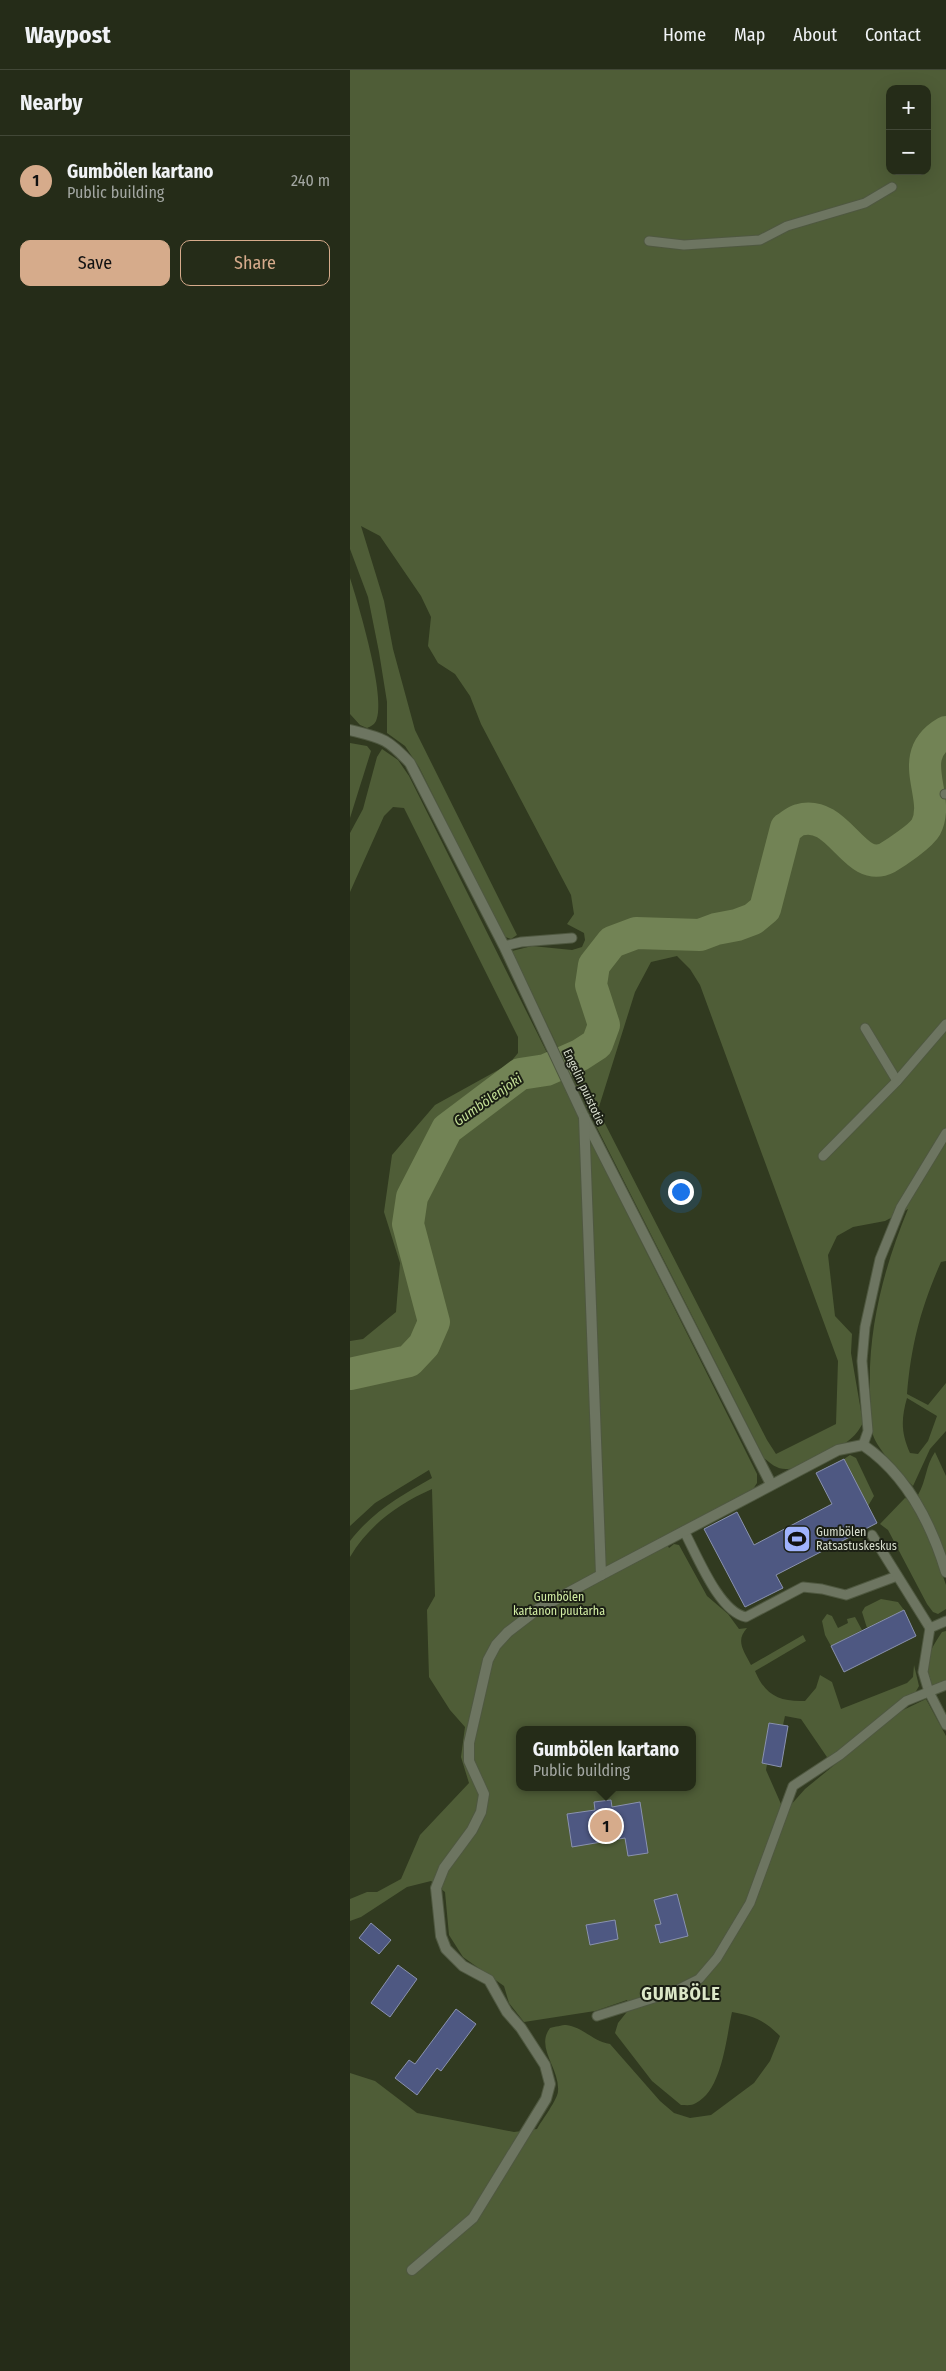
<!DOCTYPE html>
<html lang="en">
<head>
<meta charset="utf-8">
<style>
	:root { --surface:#252c18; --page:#313825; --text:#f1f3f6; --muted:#a3a7a2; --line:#424837; --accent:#d6ab8b }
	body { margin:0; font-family:"Fira Sans Condensed",sans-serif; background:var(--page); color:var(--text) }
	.controls { position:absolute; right:15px; top:15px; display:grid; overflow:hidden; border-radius:10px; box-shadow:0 5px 20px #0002 }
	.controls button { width:45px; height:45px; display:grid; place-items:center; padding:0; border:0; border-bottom:1px solid var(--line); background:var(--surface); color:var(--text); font:25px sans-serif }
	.you { position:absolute; left:330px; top:1121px; width:18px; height:18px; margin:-12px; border:4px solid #fff; border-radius:50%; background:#1a73e8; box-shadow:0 0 0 8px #1a73e833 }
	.badge { display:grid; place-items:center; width:32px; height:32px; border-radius:50%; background:var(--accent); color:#111; font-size:16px; font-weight:700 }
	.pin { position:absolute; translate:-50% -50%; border:2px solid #fff; box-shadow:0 1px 5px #0006 }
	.popup { position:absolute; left:166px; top:1656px; width:180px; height:65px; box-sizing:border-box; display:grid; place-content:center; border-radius:10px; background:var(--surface); filter:drop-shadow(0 1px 4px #0005); font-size:16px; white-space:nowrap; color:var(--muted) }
	.popup b { font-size:19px; color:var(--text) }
	.popup::after { content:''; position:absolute; left:50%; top:100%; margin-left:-10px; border:10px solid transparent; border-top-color:var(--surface) }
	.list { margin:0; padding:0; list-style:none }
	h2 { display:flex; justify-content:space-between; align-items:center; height:65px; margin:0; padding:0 20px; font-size:21px }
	h2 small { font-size:16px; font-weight:400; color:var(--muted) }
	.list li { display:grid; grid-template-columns:32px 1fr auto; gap:15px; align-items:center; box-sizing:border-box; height:90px; padding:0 20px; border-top:1px solid var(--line) }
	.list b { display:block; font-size:19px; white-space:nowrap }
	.list p { margin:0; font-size:16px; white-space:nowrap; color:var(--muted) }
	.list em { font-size:16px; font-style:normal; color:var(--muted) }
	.actions { display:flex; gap:10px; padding:15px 20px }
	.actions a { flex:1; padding:11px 0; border:1px solid var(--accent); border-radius:10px; text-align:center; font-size:18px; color:var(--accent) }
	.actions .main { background:var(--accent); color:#111 }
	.map { position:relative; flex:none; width:596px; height:2301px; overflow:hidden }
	header { display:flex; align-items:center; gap:30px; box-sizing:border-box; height:70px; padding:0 25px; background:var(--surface); border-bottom:1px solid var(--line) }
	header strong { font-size:24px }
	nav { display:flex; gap:28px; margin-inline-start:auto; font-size:18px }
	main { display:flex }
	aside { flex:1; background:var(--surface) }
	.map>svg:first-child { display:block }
	.green { fill:#4f5d37; fill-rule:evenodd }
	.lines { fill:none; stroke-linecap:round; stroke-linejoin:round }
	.river { stroke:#728355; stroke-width:32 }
	.building { fill:#4e5882; stroke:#8a92af }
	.lane-casing { stroke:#4f5840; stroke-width:11 }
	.street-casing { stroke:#4f5840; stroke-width:12 }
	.lane { stroke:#6d7561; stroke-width:9 }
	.street { stroke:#6d7561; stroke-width:10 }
	.labels { text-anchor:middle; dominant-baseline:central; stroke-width:4; stroke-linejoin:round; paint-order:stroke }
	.street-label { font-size:12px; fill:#d9dfcf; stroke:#1b1f14 }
	.poi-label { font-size:12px; fill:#d9dfcf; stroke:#1b1f14; text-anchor:start }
	.park-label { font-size:12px; fill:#d2eda4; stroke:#1b1f14 }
	.water-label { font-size:14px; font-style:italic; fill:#c3de95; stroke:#1b1f14 }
	.district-label { font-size:18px; font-weight:bold; letter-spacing:1px; fill:#dce8c9; stroke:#1b1f14 }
</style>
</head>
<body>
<header>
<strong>Waypost</strong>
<nav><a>Home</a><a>Map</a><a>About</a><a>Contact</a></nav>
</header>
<main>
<aside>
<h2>Nearby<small></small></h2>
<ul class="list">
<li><span class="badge">1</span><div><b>Gumbölen kartano</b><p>Public building</p></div><em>240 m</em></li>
</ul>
<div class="actions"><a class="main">Save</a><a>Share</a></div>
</aside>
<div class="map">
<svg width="596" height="2301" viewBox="0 0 596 2301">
	<rect width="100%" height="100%" fill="#313a20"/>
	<g class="green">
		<path d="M0,0H596V1191L591,1192C571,1237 561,1275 557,1324L578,1335L596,1313V1361L580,1379L563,1416C552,1405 527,1379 523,1365C521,1357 521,1347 521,1338C515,1269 532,1202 558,1139L535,1151L503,1157L487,1166L478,1185L485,1246L502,1264L501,1283L513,1353C509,1360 505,1366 498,1371C486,1380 452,1399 438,1399C428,1400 421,1394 414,1388L235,1034L162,881L182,876L222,880L232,877L235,870L234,863L217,854L224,844L221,825L131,654L120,626L105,604L88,593L78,576L81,547L71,526L30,466L11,456L34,531L43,579L65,660L167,865L161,869L153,866L69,697L55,676L37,663V632L29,582L18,527L0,479ZM540,19H577V101H540ZM327,886L340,899L350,915L488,1291L486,1354L426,1384L417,1370L248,1040L285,922L301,892ZM557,1328L587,1346L578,1371L568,1384L560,1383C551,1363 551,1349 557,1328Z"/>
		<path d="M0,508C8,533 37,629 26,651C24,655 21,656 17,658L10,655L0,644Z"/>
		<path d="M0,673L17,676L21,681L0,748Z"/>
		<path d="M32,679L48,690L59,706L407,1404V1413L401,1422L315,1470L319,1478L324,1474L329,1475L357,1526L378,1544L389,1559L397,1558C385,1571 394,1581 401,1595L453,1565L456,1571L405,1601C415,1625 429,1632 455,1631L466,1618L470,1605L482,1612L491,1639L557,1613L563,1607L564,1595L569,1616L564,1625L479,1690L451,1649L435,1646L433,1655L419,1653L412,1693L417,1694L416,1700L431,1734L439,1737L455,1719L549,1642L576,1629L596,1666V2301H0V2003L25,2011L67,2043L164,2062L187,2059C192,2050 208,2029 208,2021C210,1998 185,1978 200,1958C205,1957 212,1955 216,1955C233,1957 244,1972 260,1974L310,2031L324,2043L340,2048L361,2045L404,2013L420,1991L430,1966C414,1950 404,1946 382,1942C376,1969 372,2020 346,2033C342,2036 336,2035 331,2035L302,2011L265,1963L268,1953L280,1938L277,1930L245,1941L174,1952L159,1933L154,1916L113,1887L99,1865L95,1822L81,1811L57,1817L11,1847L0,1851V1829L17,1822H27L51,1809L70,1765L119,1713L111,1687L115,1657L100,1640L79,1607L77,1540L85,1526L82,1419C48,1434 19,1455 0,1487V1471C22,1442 52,1425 82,1408L79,1400L25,1433L0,1456V1271L13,1269L46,1242L50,1193L34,1142L42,1085L85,1035L159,994L168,983V967L54,738L43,737L34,746L0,822V763L13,739L27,687ZM170,1660H342V1717H170Z"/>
		<path d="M585,1382L596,1406V1488L586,1461L568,1425C577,1409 575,1397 585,1382Z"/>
		<path d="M500,1385L506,1388L524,1426L518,1436L494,1389Z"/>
		<path d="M555,1428L558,1429L580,1469L596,1515V1539L588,1544L583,1542L577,1534L538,1460L530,1454Z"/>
		<path d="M531,1529L548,1532L554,1540L517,1558L512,1542L515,1537Z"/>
		<path d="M477,1544L482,1546L488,1558L498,1553L497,1549L505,1547L512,1560L481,1576L475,1565L472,1551Z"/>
		<path d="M596,1561V1613L584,1617C564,1603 583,1576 592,1562Z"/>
	</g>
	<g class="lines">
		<path class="river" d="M0,1304L59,1291L74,1275L84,1252L58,1154L62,1127L97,1059L170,1004L196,1000L230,985L247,974L254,955L241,915L244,895L262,872L286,863L350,865L366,859L387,855L403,849L415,839L436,758C440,756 445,751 449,750C489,738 504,805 537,788C547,782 571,766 576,757C592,726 553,687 596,662"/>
	</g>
	<g class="building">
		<path d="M494,1389L527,1453L426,1505L433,1518L395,1537L354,1459L387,1442L404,1475L482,1434L466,1403Z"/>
		<path d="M554,1540L566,1566L494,1602L481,1576Z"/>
		<path d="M419,1653L438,1656L431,1697L412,1693Z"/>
		<path d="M261,1730L262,1737L290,1732L298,1783L278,1786L275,1768L222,1777L217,1744L245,1740L244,1732Z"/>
		<path d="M327,1824L338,1866L310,1873L305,1855L311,1854L304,1830Z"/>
		<path d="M265,1850L268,1869L240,1875L236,1855Z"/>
		<path d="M21,1853L41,1870L29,1884L9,1868Z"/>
		<path d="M48,1895L67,1909L40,1947L21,1933Z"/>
		<path d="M106,1939L126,1954L91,2001L87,1998L67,2025L45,2008L59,1990L65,1994Z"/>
	</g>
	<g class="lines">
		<g class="lane-casing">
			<g id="lane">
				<path d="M299,171L334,175L410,170L437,156L515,133L542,117"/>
				<path d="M595,724H596"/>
				<path d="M154,876L171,872L222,868"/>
				<path d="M515,958L547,1011"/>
				<path d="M473,1086L547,1011L596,954"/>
				<path d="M513,1375L518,1361L512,1291L515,1257L530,1189L551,1137L596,1063"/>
				<path d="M334,1461C347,1485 369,1542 396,1547L453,1517L472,1519L496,1525L547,1506"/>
				<path d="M522,1465L580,1558"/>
				<path d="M596,1551L580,1558L573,1602L579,1622L596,1655"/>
				<path d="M247,1946L323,1922L349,1909L367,1888L400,1833L443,1716L490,1685L556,1631L596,1615"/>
			</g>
		</g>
		<g class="street-casing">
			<g id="street">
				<path d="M0,660C32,668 37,668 60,693L154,876L234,1047L421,1414"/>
				<path d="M234,1047L251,1505L488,1380L513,1375C556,1404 581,1453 596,1502"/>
				<path d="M62,2200L123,2148L196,2029L200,2014L195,1995L171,1958L157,1942L139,1910L113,1896L96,1879L91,1866L86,1818L94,1798L122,1760L131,1742L134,1724L119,1691V1673L138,1590L146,1575L158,1562L188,1539L251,1505"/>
			</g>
		</g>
		<use href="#lane" class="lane"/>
		<use href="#street" class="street"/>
	</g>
	<defs>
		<g id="stadium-square" transform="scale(1.4375)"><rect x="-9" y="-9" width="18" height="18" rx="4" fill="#a0b3fd" stroke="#1b1f14"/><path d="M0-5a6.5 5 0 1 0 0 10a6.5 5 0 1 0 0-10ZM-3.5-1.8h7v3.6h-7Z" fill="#111"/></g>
	</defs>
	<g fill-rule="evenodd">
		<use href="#stadium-square" x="447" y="1469"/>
	</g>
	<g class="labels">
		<g class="street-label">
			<text transform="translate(234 1017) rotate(65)">Engelin puistotie</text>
		</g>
		<g class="poi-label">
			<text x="466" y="1462">Gumbölen<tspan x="466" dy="14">Ratsastuskeskus</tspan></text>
		</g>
		<g class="park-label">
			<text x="209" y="1527">Gumbölen<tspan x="209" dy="14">kartanon puutarha</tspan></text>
		</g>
		<g class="water-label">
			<text transform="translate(138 1030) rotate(-35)">Gumbölenjoki</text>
		</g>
		<g class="district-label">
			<text x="331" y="1924">GUMBÖLE</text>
		</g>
	</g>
</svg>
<div class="controls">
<button>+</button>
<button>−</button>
</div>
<div class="you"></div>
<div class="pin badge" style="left:256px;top:1756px">1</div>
<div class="popup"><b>Gumbölen kartano</b>Public building</div>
</div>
</main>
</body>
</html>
